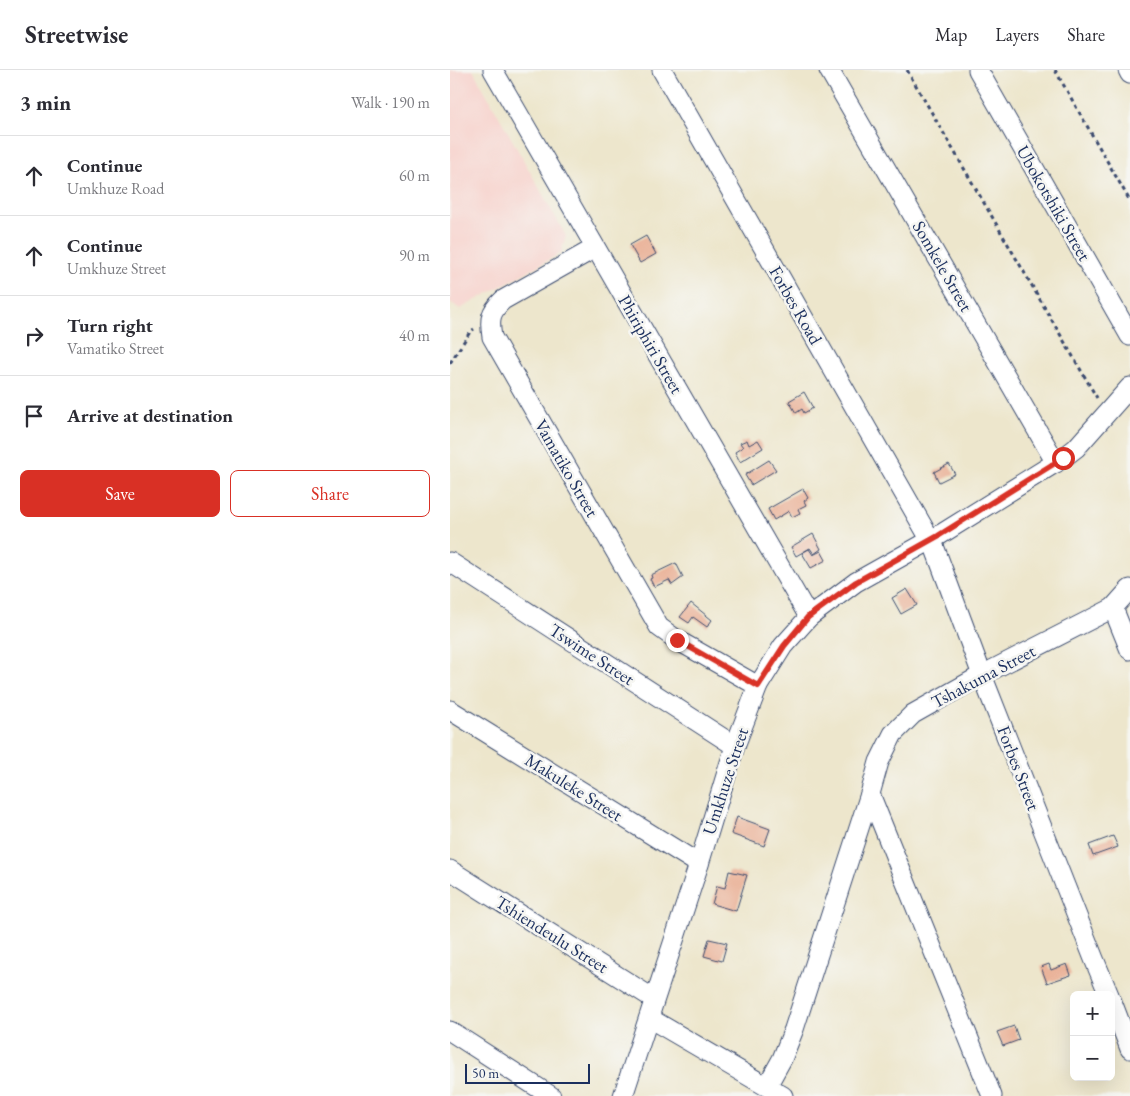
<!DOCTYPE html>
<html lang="en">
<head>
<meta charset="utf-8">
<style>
	:root { --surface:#fff; --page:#f2f2f3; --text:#2b2b33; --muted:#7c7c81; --line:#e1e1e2; --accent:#d93025 }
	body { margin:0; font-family:"EB Garamond",serif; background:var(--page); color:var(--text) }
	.controls { position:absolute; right:15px; bottom:15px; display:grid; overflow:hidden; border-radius:8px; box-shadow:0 5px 20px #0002 }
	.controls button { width:45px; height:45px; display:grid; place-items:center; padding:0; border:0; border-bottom:1px solid var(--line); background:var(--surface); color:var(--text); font:25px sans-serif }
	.scale { position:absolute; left:15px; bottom:12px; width:125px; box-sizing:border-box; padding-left:5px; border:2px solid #1b2f5e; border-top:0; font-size:14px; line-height:18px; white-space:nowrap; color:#1b2f5e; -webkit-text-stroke:4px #f6f6f2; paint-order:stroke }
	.stop { position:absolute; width:15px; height:15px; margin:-11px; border:4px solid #d93025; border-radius:50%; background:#fff }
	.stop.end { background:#d93025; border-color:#fff; box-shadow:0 1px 5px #0008 }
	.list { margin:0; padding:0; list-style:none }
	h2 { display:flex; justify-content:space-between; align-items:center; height:65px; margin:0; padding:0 20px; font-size:21px }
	h2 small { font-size:16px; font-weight:400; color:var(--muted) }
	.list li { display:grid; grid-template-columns:32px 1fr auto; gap:15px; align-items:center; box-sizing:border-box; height:80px; padding:0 20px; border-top:1px solid var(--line) }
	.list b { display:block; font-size:19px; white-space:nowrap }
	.list p { margin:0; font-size:16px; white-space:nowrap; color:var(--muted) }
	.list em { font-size:16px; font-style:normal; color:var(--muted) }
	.actions { display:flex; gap:10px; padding:15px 20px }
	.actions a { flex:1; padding:11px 0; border:1px solid var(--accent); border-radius:8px; text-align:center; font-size:18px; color:var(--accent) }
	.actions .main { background:var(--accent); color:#fff }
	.icon { flex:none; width:28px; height:28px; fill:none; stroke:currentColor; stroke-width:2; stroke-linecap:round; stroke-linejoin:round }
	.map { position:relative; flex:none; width:680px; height:1026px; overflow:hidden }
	header { display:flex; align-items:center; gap:30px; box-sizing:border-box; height:70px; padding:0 25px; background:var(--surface); border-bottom:1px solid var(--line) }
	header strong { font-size:24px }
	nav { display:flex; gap:28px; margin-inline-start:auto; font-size:18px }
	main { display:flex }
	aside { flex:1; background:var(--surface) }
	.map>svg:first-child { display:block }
	.built { fill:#f7d0ca }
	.building { fill:#eab39a }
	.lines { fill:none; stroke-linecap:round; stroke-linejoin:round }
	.minor-casing { stroke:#3a4a6e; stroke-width:21 }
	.path { stroke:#3a4a6e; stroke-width:3; stroke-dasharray:4 4; stroke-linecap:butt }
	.minor { stroke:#fff; stroke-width:19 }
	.route { stroke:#d93025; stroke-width:6 }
	.labels { text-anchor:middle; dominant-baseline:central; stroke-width:5; stroke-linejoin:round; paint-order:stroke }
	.street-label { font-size:18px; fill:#1b2f5e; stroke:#f6f6f2 }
</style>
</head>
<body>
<header>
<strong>Streetwise</strong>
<nav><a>Map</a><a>Layers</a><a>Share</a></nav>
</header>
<main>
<aside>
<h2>3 min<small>Walk · 190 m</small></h2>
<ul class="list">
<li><svg class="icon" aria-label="ahead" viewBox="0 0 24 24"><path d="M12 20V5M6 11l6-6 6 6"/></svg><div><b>Continue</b><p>Umkhuze Road</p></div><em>60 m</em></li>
<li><svg class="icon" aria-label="ahead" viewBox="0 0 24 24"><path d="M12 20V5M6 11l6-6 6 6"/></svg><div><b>Continue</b><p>Umkhuze Street</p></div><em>90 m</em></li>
<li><svg class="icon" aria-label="right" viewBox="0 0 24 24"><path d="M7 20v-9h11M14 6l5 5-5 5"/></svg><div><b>Turn right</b><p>Vamatiko Street</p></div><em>40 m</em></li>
<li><svg class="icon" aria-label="arrive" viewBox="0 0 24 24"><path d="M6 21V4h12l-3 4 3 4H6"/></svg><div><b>Arrive at destination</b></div></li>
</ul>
<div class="actions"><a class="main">Save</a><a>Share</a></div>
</aside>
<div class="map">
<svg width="680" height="1026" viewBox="0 0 680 1026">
	<rect width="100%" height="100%" fill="#f6f6f2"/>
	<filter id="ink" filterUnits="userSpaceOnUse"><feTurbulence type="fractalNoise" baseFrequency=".02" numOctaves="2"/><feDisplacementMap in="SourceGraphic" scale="10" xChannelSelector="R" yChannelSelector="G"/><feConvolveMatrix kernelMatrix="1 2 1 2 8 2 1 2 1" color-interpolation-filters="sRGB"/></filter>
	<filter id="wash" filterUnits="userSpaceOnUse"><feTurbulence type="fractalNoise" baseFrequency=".0096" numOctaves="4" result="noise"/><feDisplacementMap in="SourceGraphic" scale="20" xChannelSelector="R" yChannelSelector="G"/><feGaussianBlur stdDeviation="1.12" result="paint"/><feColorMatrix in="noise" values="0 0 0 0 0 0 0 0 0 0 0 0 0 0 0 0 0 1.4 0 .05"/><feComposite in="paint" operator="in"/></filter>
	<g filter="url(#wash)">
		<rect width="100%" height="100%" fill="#ede6cc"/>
		<path class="built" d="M0,0H23L116,166L111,183L10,239L0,232Z"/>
		<g id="blocks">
			<g class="building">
				<path d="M196,166L206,184L190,193L180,175Z"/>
				<path d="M354,322L363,338L354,343L352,339L346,343L339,331Z"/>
				<path d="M297,370L299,375L308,370L313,378L290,392L285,382L293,377L290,373Z"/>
				<path d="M319,390L326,400L301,415L295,405Z"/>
				<path d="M499,394L505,404L489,412L484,402Z"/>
				<path d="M353,419L358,428L354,431L356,435L348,439L350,443L342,447L339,441L324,450L318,439Z"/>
				<path d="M363,464L371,479L364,484L360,478L346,486L341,477Z"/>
				<path d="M359,479L363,485L371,481L376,490L361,498L352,483Z"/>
				<path d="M226,493L233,507L222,515L219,510L204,517L200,509L202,508L201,505Z"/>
				<path d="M457,519L467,535L451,544L442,528Z"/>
				<path d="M241,533L262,550L257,557L243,547L239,553L230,547Z"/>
				<path d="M287,747L320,759L314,776L281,764Z"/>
				<path d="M663,766L668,777L643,786L639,775Z"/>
				<path d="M279,801L297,805L286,841L262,834L267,816L275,818Z"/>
				<path d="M259,869L277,873L272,891L254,886Z"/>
				<path d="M599,894L601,900L617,894L621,905L597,913L591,897Z"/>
				<path d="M564,956L569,970L553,976L547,962Z"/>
			</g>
		</g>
	</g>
	<g filter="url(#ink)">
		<use href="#blocks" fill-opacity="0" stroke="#3a4a6e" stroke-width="1"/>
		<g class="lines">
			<g class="minor-casing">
				<g id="minor">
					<path d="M43,0L359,547"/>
					<path d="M212,0L484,476L532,605L644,889L659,925"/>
					<path d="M379,0L606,393"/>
					<path d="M528,0L680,266"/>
					<path d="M678,0L680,4"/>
					<path d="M145,178L53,230C40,242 39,249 42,267L209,557L227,570L308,616"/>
					<path d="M0,492L285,676"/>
					<path d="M663,538L680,580"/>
					<path d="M0,640L249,794"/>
					<path d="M420,724L542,1026"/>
					<path d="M0,800L204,929"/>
					<path d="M661,929L680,979"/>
					<path d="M199,948L333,1026"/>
					<path d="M0,961L101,1026"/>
					<path d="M317,1016L332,989L344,959L420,724L429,692L443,664L463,644L532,605L663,538L680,519"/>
					<path d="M173,1026L249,794L285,676L308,616L333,576L359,547L406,512L488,466L613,388L626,378L680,317"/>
				</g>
			</g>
			<g class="path">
				<path d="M457,0L647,328"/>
				<path d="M605,0L680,131"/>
				<path d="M0,293L20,262L24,259"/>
			</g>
			<use href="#minor" class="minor"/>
		</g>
	</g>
	<g class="lines" filter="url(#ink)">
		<path class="route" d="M227,570L308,616L334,576L358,547L406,512L488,466L613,388"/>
	</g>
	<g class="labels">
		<g class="street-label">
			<text transform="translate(604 133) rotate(60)">Ubokotshiki Street</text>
			<text transform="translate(493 196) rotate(60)">Somkele Street</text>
			<text transform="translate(346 235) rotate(60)">Forbes Road</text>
			<text transform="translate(201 274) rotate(60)">Phiriphiri Street</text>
			<text transform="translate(117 398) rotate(60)">Vamatiko Street</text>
			<text transform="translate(142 584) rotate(33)">Tswime Street</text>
			<text transform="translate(533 606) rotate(-28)">Tshakuma Street</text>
			<text transform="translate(569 698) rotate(69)">Forbes Street</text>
			<text transform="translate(275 711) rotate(-72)">Umkhuze Street</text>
			<text transform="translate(124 717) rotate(32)">Makuleke Street</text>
			<text transform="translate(102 864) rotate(32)">Tshiendeulu Street</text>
		</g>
	</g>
</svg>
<div class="controls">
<button>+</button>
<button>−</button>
</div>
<div class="scale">50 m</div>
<div class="stop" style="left:613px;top:388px"></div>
<div class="stop end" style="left:227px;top:570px"></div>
</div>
</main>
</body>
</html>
